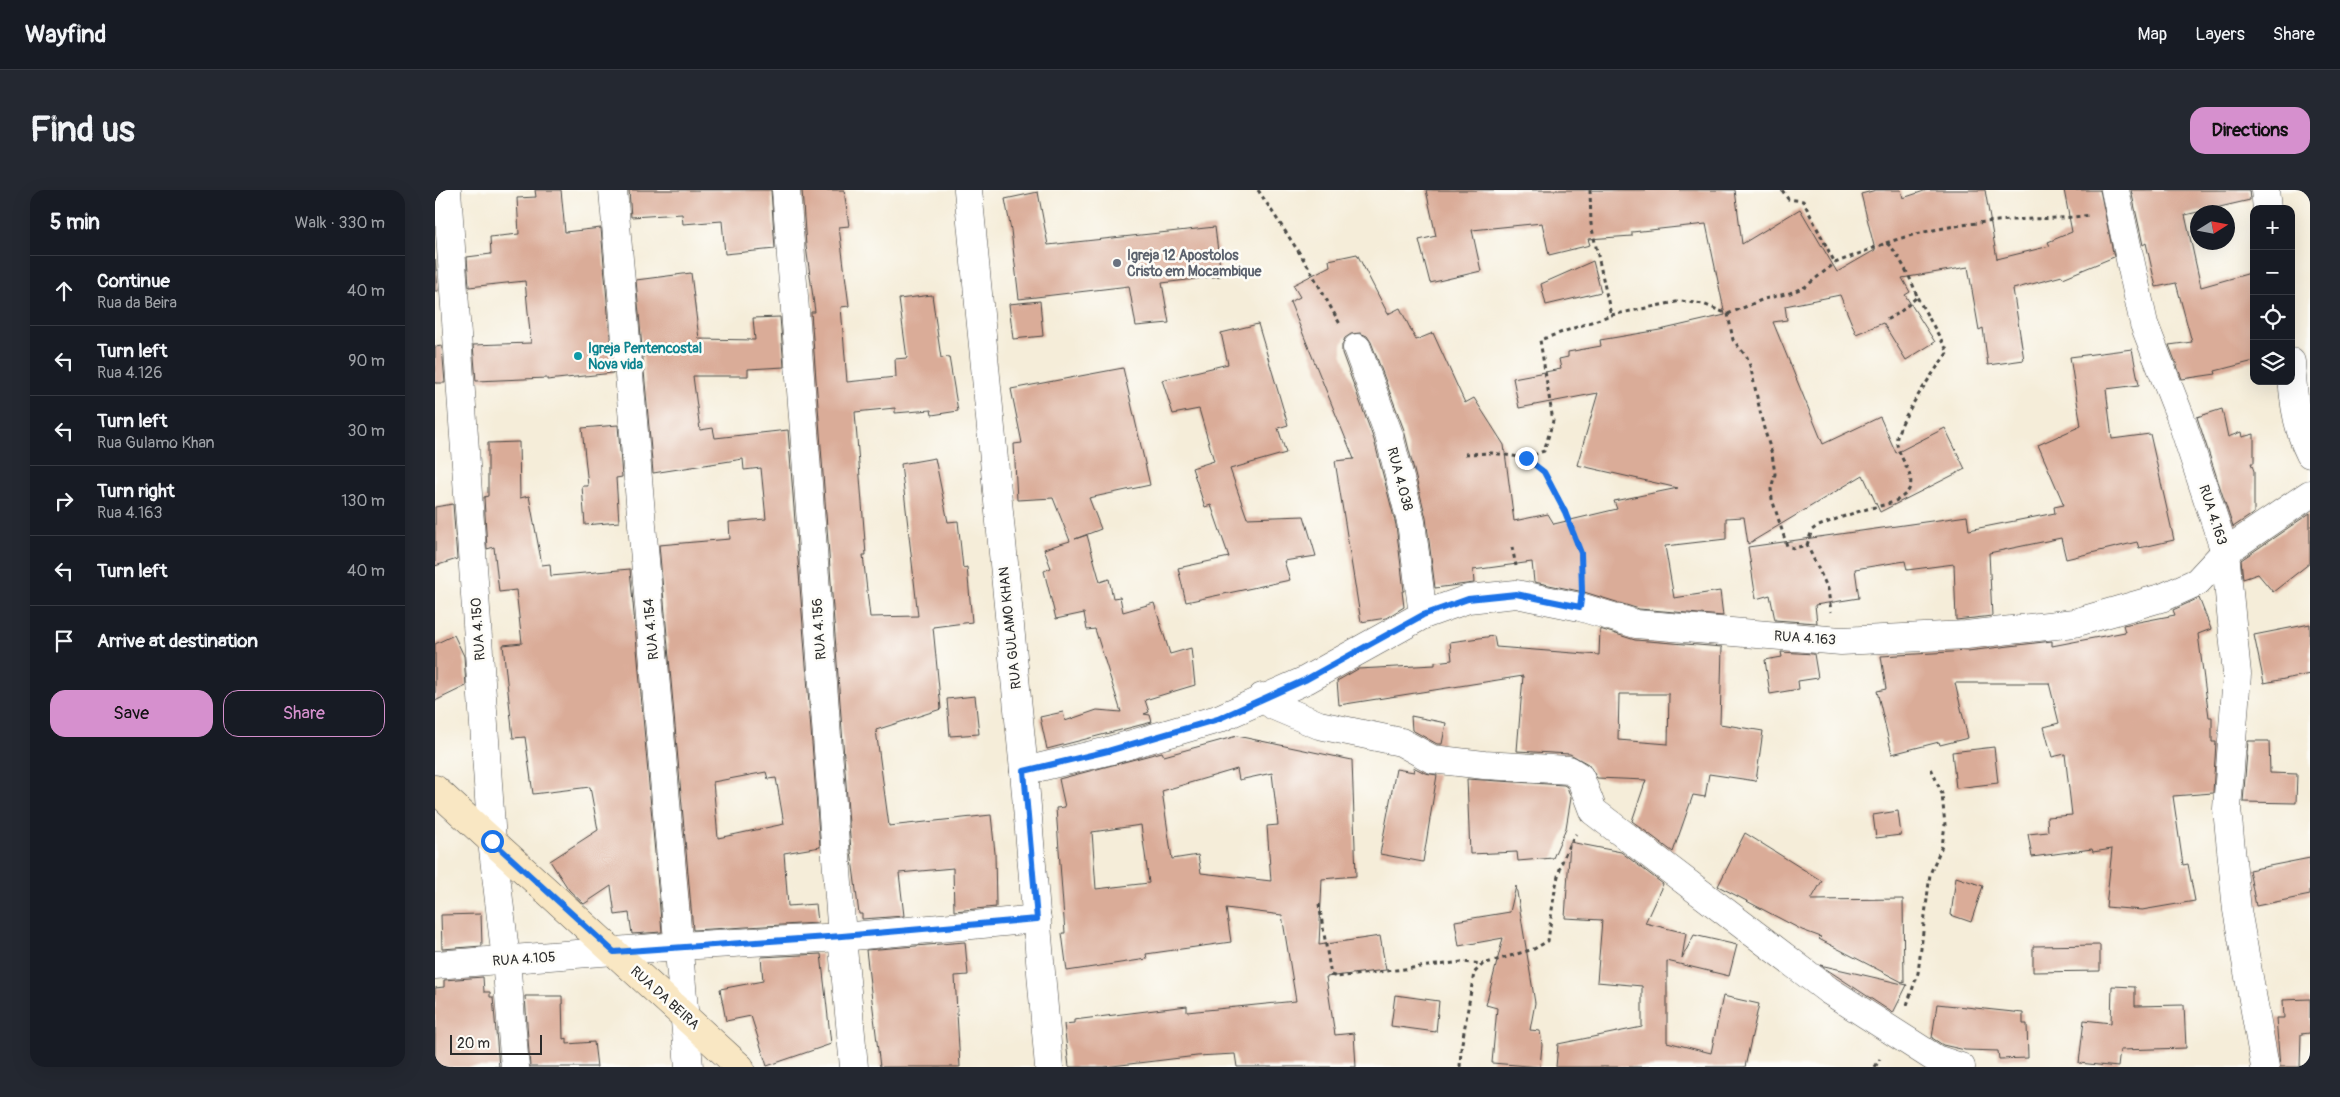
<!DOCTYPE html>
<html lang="en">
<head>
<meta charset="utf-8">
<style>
	:root { --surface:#171b24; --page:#242831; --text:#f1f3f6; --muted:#9ea1a6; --line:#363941; --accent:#d690ce }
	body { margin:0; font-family:Pangolin,sans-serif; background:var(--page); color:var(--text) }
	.controls { position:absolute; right:15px; top:15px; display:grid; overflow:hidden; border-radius:10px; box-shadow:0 5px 20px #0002 }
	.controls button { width:45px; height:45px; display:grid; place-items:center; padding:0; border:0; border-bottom:1px solid var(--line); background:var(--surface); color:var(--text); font:25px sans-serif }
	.compass { position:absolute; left:1755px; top:15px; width:45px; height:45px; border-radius:50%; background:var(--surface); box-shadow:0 5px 20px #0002; rotate:79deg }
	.scale { position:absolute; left:15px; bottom:12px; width:92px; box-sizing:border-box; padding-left:5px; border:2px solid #2b2b2b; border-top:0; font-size:14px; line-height:18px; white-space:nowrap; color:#2b2b2b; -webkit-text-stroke:4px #fdfcf7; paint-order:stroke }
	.stop { position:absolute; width:15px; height:15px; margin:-11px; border:4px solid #1a73e8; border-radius:50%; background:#fff }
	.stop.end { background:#1a73e8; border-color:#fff; box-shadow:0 1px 5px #0008 }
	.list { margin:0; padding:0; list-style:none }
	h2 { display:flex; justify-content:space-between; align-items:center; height:65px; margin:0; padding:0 20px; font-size:21px }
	h2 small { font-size:16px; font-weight:400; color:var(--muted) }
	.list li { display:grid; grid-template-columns:32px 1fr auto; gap:15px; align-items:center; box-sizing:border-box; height:70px; padding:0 20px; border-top:1px solid var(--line) }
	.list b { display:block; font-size:19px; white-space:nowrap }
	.list p { margin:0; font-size:16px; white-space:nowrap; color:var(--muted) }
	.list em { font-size:16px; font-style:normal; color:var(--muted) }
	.actions { display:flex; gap:10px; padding:15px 20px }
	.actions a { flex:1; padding:11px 0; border:1px solid var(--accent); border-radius:15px; text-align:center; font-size:18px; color:var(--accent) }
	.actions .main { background:var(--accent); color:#111 }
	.icon { flex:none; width:28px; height:28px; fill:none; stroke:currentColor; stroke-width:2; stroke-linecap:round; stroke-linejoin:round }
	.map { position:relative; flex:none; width:1875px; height:877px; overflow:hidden; border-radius:15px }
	header { display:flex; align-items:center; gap:30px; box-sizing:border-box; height:70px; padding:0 25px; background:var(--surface); border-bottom:1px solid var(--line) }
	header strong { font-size:24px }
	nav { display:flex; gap:28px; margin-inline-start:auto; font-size:18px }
	.intro { display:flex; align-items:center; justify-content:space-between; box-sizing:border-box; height:120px; padding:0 30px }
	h1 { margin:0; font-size:35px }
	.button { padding:12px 22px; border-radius:15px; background:var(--accent); color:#111; font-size:18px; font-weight:700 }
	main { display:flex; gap:30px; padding:0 30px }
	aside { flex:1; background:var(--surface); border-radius:15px; box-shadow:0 5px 20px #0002 }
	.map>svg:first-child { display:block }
	.building { fill:#daac98; fill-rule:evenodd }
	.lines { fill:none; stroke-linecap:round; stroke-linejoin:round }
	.minor-casing { stroke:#494845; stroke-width:29 }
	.secondary-casing { stroke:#494845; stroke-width:29 }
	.path { stroke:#494845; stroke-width:3; stroke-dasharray:4 4; stroke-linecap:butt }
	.minor { stroke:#fff; stroke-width:28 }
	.secondary { stroke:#f9e7c3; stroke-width:28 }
	.route { stroke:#1a73e8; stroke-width:6 }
	.worship-dot { fill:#6b7280; stroke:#fdfcf7; stroke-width:2 }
	.culture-dot { fill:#0f9aa8; stroke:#fdfcf7; stroke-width:2 }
	.labels { text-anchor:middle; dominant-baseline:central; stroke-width:5; stroke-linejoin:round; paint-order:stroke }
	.worship-label { font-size:14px; font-weight:bold; fill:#5b616d; stroke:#fdfcf7; text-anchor:start }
	.culture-label { font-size:14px; font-weight:bold; fill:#0d838f; stroke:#fdfcf7; text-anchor:start }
	.street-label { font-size:14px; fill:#2b2b2b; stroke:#fdfcf7 }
</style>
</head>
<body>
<header>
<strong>Wayfind</strong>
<nav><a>Map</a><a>Layers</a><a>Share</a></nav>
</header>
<div class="intro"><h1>Find us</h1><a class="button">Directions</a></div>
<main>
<aside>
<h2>5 min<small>Walk · 330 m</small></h2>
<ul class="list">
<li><svg class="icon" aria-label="ahead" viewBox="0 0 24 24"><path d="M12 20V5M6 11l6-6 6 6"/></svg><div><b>Continue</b><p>Rua da Beira</p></div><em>40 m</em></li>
<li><svg class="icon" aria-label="left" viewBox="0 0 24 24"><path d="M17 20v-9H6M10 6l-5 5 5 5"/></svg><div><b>Turn left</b><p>Rua 4.126</p></div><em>90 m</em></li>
<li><svg class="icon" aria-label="left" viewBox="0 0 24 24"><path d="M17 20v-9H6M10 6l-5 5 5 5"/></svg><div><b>Turn left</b><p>Rua Gulamo Khan</p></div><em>30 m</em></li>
<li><svg class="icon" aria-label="right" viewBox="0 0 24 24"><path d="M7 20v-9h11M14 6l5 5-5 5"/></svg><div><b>Turn right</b><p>Rua 4.163</p></div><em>130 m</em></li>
<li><svg class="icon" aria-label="left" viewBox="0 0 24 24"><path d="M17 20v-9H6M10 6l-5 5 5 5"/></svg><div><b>Turn left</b></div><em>40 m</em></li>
<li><svg class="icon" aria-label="arrive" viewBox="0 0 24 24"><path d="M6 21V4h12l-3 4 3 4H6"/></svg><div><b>Arrive at destination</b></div></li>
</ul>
<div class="actions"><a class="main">Save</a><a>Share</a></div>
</aside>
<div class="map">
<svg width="1875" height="877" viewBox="0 0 1875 877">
	<rect width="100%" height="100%" fill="#fdfcf7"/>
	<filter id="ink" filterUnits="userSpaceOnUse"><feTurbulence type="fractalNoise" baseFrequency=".02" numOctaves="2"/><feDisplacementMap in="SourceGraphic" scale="10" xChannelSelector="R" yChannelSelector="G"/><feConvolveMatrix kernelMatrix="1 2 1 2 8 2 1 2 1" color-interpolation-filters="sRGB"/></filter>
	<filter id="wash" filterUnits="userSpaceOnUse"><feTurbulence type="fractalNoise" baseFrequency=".0096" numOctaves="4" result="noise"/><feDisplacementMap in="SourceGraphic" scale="20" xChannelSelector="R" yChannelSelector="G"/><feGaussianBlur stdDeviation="1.12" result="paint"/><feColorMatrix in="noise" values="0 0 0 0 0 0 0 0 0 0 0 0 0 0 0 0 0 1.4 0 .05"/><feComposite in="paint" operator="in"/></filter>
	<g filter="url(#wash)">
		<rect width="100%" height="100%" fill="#f5edd9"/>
		<g id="blocks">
			<g class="building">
				<path d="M100,0H126L130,42L166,38L178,183L112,190V188L41,191L38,155L96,153L90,91L34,97L32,67L56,64L55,47L84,44L82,8L101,7Z"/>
				<path d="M194,0H336L340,59L290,64L287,31L248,34L247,24L196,27Z"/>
				<path d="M367,0H409L414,36L404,37L414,116L406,117L412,192L461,187L460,169L472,168L464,109L497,105L506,168L514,167L523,221L497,225L496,220L460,223V218L420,222L431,365H428L435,427L483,426L466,274L500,268L513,332L523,331L528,378L532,377L537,432L498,437L506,519L441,540L454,636L556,625L560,663L561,717L519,721L518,678L464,683L469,726L427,729V724H424L416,661L376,122H380L371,56Z"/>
				<path d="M991,0H1300L1307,54L1365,19L1402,82L1440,60L1426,4L1441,0H1466L1468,8L1492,0H1550L1562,69L1615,56L1613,52L1637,42L1629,0H1665L1679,67L1628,88L1627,86L1578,99L1589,170L1553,175L1548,138L1544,140L1533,77L1467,88L1475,102L1470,105L1500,152L1471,170L1448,133L1421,144L1405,105L1350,116L1352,130L1338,132L1388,254L1445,227L1461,263L1510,238L1530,279L1445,322L1428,285L1313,354L1309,327L1291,328V349L1230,356L1239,408L1285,401L1288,426L1204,419L1149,402L1099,392L1097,372L1038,380L1039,393L1000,398L991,328L969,240L936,152L932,146L925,143L916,144L910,148L907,155V163L939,250L961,335L969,401H967L969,417L951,428L926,432L900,271L919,269L855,112L865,107L858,95L895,76L894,70L922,64L953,124L965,118L981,150L998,143L1030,213L1039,208L1069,255L1079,331L1113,324L1119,334L1182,319L1179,311L1243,298L1142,275L1163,203L1084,218L1078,188L1126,179L1124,169L1133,167V162L1166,156L1165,150L1225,140L1290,125L1271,34L1197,42V46L1153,49L1155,55L1114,65L1107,33L1037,40L1046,81L995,93L984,50L1001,46Z"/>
				<path d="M1696,0H1814L1815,10L1750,25L1766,97L1819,82V171L1780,181L1781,184L1747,189L1734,155L1757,152L1741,93L1721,97L1711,53L1708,55Z"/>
				<path d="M603,2L613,55L780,37L786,86L727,93L734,133L701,136L694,96L584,109L576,40L570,9Z"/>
				<path d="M0,69L3,101H0Z"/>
				<path d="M1158,71L1166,102L1111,115L1106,94Z"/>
				<path d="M256,83L264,149L320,150L318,128L345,127L349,177L313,179V186H258L265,240L278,238L280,248L353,240L385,657L349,663L353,716L381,714L383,733L258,740L224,355L295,349L294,332L331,329L326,278L309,280L308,269L218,283L201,90ZM331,582L333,589L341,588L349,634L283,648L278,592Z"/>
				<path d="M605,111L608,146L578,149L574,114Z"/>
				<path d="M823,134L853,235L843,238L851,263L795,279L812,328L869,326L881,366L849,371L855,390L751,412L743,378L794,367L776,315L770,317L757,278L779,271L764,219L738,224L727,190L793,174L786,143Z"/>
				<path d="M7,156L10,193H0V157Z"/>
				<path d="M1697,159L1704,195L1671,199L1677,249L1715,244L1739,350L1704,358L1702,352L1631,369L1626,348L1554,363L1557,426L1521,430L1519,374L1472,380L1470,371L1420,379L1424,408L1380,415L1382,433L1340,430L1335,405L1321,409L1313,357L1532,326L1534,340L1620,323L1619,317L1629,315L1603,255L1646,236L1635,167Z"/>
				<path d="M688,178L715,295L654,308L666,339L640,349L652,345L665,392L674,389L678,408L685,407L688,422L719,413L735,464L756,458L760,495L710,510L714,522L709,524L715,525L717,532L612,559L605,527L628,522L630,531L662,520L686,522L660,439L652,440L649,423L621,429L609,381L616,378L609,359L635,351L618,308L582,310L579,254L587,253L576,199Z"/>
				<path d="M1787,219L1793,247L1806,242L1807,247L1819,244V273H1816L1819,281V323L1798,337L1762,227Z"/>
				<path d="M183,235L187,287L181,288L184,332L150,335L147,296H153L147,238Z"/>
				<path d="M84,252L85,308L94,306L107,375L115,374L116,386L195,379L227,742L197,744L194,723L180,725L176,696L149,714L134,700L115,671L163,640L155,597L98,604L90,547L78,548L68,455L87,453L81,400L64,402L59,357L52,359L49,307L53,306V253Z"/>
				<path d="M18,314L22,369L0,376V317Z"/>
				<path d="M1875,323V373L1838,402L1823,384L1808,389L1806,370Z"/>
				<path d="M1764,408L1776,439L1763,444L1774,527H1777V552H1781L1778,603L1738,606L1748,675L1753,674L1760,711L1707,720L1671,717L1677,659L1658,662L1657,659L1597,667L1593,644L1613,642L1612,627L1637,625L1630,564L1617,567L1609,537L1624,533L1614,493H1520L1533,548L1505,555L1504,552L1457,564L1442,501L1451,499L1446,466L1533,461L1617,451V456L1690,442L1688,435L1740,425L1738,420Z"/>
				<path d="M1875,434V484L1829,493L1819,445Z"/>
				<path d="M1165,439L1200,450L1287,457L1285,534L1328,541L1321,591L1274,584L1270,607L1258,605L1238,662L1197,631L1211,590L1162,588L1153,574L1135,564L1082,561L1088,486L904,515L902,491L923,479L1000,475V472L1017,470L1015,452L1059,446L1061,457L1164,465ZM1184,504H1234L1233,554L1183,550Z"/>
				<path d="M19,445L29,466L31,496L0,511V454Z"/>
				<path d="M1346,462L1379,464L1383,488L1363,491L1364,499L1335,504L1330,470L1347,467Z"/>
				<path d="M540,506L544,544L515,546L512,509Z"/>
				<path d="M976,526L1011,533L1007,554H1002L977,540Z"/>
				<path d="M802,546L917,570L921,686L887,689L884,755L945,746L951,780L891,787L900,845L919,843L921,877H802L800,864L762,866L669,877H634L629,834L639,833V830L752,816V822L861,811L847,725L791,718L796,752L711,764L712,769L632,781L627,743H630L621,618L630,617L624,589L727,562L729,566ZM802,579L804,590L837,583L843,635L832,636L836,691L766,683L763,665L737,669L727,601ZM706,635L714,693L661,699L657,642Z"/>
				<path d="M1813,551H1834L1835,583L1862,584L1861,613L1808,612Z"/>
				<path d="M1559,557L1563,593L1521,598L1517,562Z"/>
				<path d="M978,577L990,583L1002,585L988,672L945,664L961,579L979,582Z"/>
				<path d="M1032,589L1129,595L1132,597L1136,608L1131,638L1118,668L1083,671L1082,662L1035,664Z"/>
				<path d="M1463,621L1466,645L1441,648L1438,625Z"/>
				<path d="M1310,643L1387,691L1376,710L1468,709L1469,793L1384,749L1386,747L1367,740L1283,696Z"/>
				<path d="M1135,652L1186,662L1228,694L1210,733L1251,743L1247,768L1259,745L1302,755L1294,786L1232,771V852L1276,863L1288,806L1324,814L1310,877H1121L1123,854L1207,837V796L1162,792L1167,730L1130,728Z"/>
				<path d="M1875,668V705L1821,716L1814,680Z"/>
				<path d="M1521,687L1548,696L1536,732L1516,725Z"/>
				<path d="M1081,696L1100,813L1095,840L1105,841L1107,855L1105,877L1057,873L1062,818L1051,815L1068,748L1024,756L1020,731L1075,722Z"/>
				<path d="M46,724L47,756L7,759L6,725Z"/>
				<path d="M530,752L533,785L520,786L525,877H445L431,760Z"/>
				<path d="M1665,755V781L1598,782V756Z"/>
				<path d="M386,764L396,854L332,876L316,826L291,831L285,799L328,791L326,767Z"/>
				<path d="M1385,775L1472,795L1458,823Z"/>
				<path d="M48,787L49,802H55V807H58L64,877H0V798L9,797V790Z"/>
				<path d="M1677,796L1700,797V816L1749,815L1751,858L1685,860L1683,877L1644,873L1649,830L1676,833Z"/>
				<path d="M960,805L1004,811L1001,842L956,836Z"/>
				<path d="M90,806H127L128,849L132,848V854L159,852L162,877H95Z"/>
				<path d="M1875,809V843L1866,844L1865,877H1845L1841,828H1849L1848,810Z"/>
				<path d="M1502,814L1588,823V834H1592L1593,868L1564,869L1563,861L1530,860L1508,855L1497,848Z"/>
			</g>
		</g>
	</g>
	<g filter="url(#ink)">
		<use href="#blocks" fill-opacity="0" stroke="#494845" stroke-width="1"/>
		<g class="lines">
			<g class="minor-casing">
				<g id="minor">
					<path d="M12,0L57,651L71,770L80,877"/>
					<path d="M178,0L254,877"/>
					<path d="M351,0L407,747L419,877"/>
					<path d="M533,0L589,581L614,877"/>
					<path d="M1680,0L1709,134L1745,226L1790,362L1802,484L1792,619L1802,720L1830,877"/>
					<path d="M1830,0L1832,19"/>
					<path d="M922,158L954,245L976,332L988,425"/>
					<path d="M1856,172C1858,203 1860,235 1875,264"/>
					<path d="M827,507L839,516L884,535L966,552L997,569L1049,575L1134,580L1145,587L1158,621L1393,800L1501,869L1526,877"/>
					<path d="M589,581L673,561L783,529L871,490L988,425L1033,409L1081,404L1145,417L1201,434L1406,451L1531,445L1639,433L1729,407L1762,392L1790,362L1875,304"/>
					<path d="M0,775L244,756L407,747L602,729"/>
				</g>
			</g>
			<g class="secondary-casing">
				<path id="secondary" d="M0,599L305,877"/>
			</g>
			<g class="path">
				<path d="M823,0L873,76L905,134"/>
				<path d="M1155,0L1156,34L1176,125"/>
				<path d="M1347,0L1353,9L1368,11L1400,73"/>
				<path d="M1451,53C1492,39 1536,32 1579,30C1604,28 1629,29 1655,25"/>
				<path d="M1293,124L1329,109L1355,103L1370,97L1400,73L1451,53C1460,56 1480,96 1482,107L1464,123L1451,130"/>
				<path d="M1030,264L1057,263L1091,268L1109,282L1130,321L1146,363L1147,389"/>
				<path d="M1091,268L1109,261L1118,231L1105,150L1176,125L1246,111L1268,114L1293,124L1298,150L1312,167L1316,179L1328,235L1337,264L1340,284L1336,299L1337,309L1352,356L1359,358L1372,355L1393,399L1396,422"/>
				<path d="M1372,355L1377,340L1381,337C1398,330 1415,324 1432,319C1443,316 1459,314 1468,306C1490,290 1458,266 1462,247C1465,229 1501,178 1513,162L1482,107"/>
				<path d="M1077,357L1081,376"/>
				<path d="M884,714L896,785L902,787L1027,772L1048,774"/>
				<path d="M1472,815L1483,783L1495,684L1507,656L1510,635L1507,604L1496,578"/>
				<path d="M1025,877L1026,859L1039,783L1048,774L1099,759L1113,751C1118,716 1120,673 1141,644"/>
				<path d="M1440,877L1445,869"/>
			</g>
			<use href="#minor" class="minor"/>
			<use href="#secondary" class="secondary"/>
		</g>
	</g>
	<g class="lines" filter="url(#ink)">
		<path class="route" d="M57,651L179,762L407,746L602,729L589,581L673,561L783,529L870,490L988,425L1033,409L1081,404L1145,417L1147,402L1146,363L1130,322L1109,282L1091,268"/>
	</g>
	<circle class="worship-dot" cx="682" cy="73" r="5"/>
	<circle class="culture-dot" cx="143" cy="166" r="5"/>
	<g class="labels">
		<g class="worship-label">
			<text x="692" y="65">Igreja 12 Apostolos<tspan x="692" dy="16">Cristo em Mocambique</tspan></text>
		</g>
		<g class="culture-label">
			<text x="153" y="158">Igreja Pentencostal<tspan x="153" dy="16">Nova vida</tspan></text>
		</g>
		<g class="street-label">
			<text transform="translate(965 289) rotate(75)">RUA 4.038</text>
			<text transform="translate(1778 325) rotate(72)">RUA 4.163</text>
			<text transform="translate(575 438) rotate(-96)">RUA GULAMO KHAN</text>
			<text transform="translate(43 439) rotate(-94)">RUA 4.150</text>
			<text transform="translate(216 439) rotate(-95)">RUA 4.154</text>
			<text transform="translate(384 439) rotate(-94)">RUA 4.156</text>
			<text transform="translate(1370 448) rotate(4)">RUA 4.163</text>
			<text transform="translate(89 769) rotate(-4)">RUA 4.105</text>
			<text transform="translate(230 808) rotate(42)">RUA DA BEIRA</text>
		</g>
	</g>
</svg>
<div class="controls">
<button>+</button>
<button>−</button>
<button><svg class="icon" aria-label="locate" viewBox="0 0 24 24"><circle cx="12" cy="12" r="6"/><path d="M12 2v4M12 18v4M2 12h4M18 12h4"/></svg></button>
<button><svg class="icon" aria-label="layers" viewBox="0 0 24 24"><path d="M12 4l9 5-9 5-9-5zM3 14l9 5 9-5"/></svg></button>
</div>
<svg class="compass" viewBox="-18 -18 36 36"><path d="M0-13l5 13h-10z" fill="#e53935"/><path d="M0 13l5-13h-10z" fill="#9ea1a6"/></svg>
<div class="scale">20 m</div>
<div class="stop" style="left:57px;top:651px"></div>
<div class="stop end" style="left:1091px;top:268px"></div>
</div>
</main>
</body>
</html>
